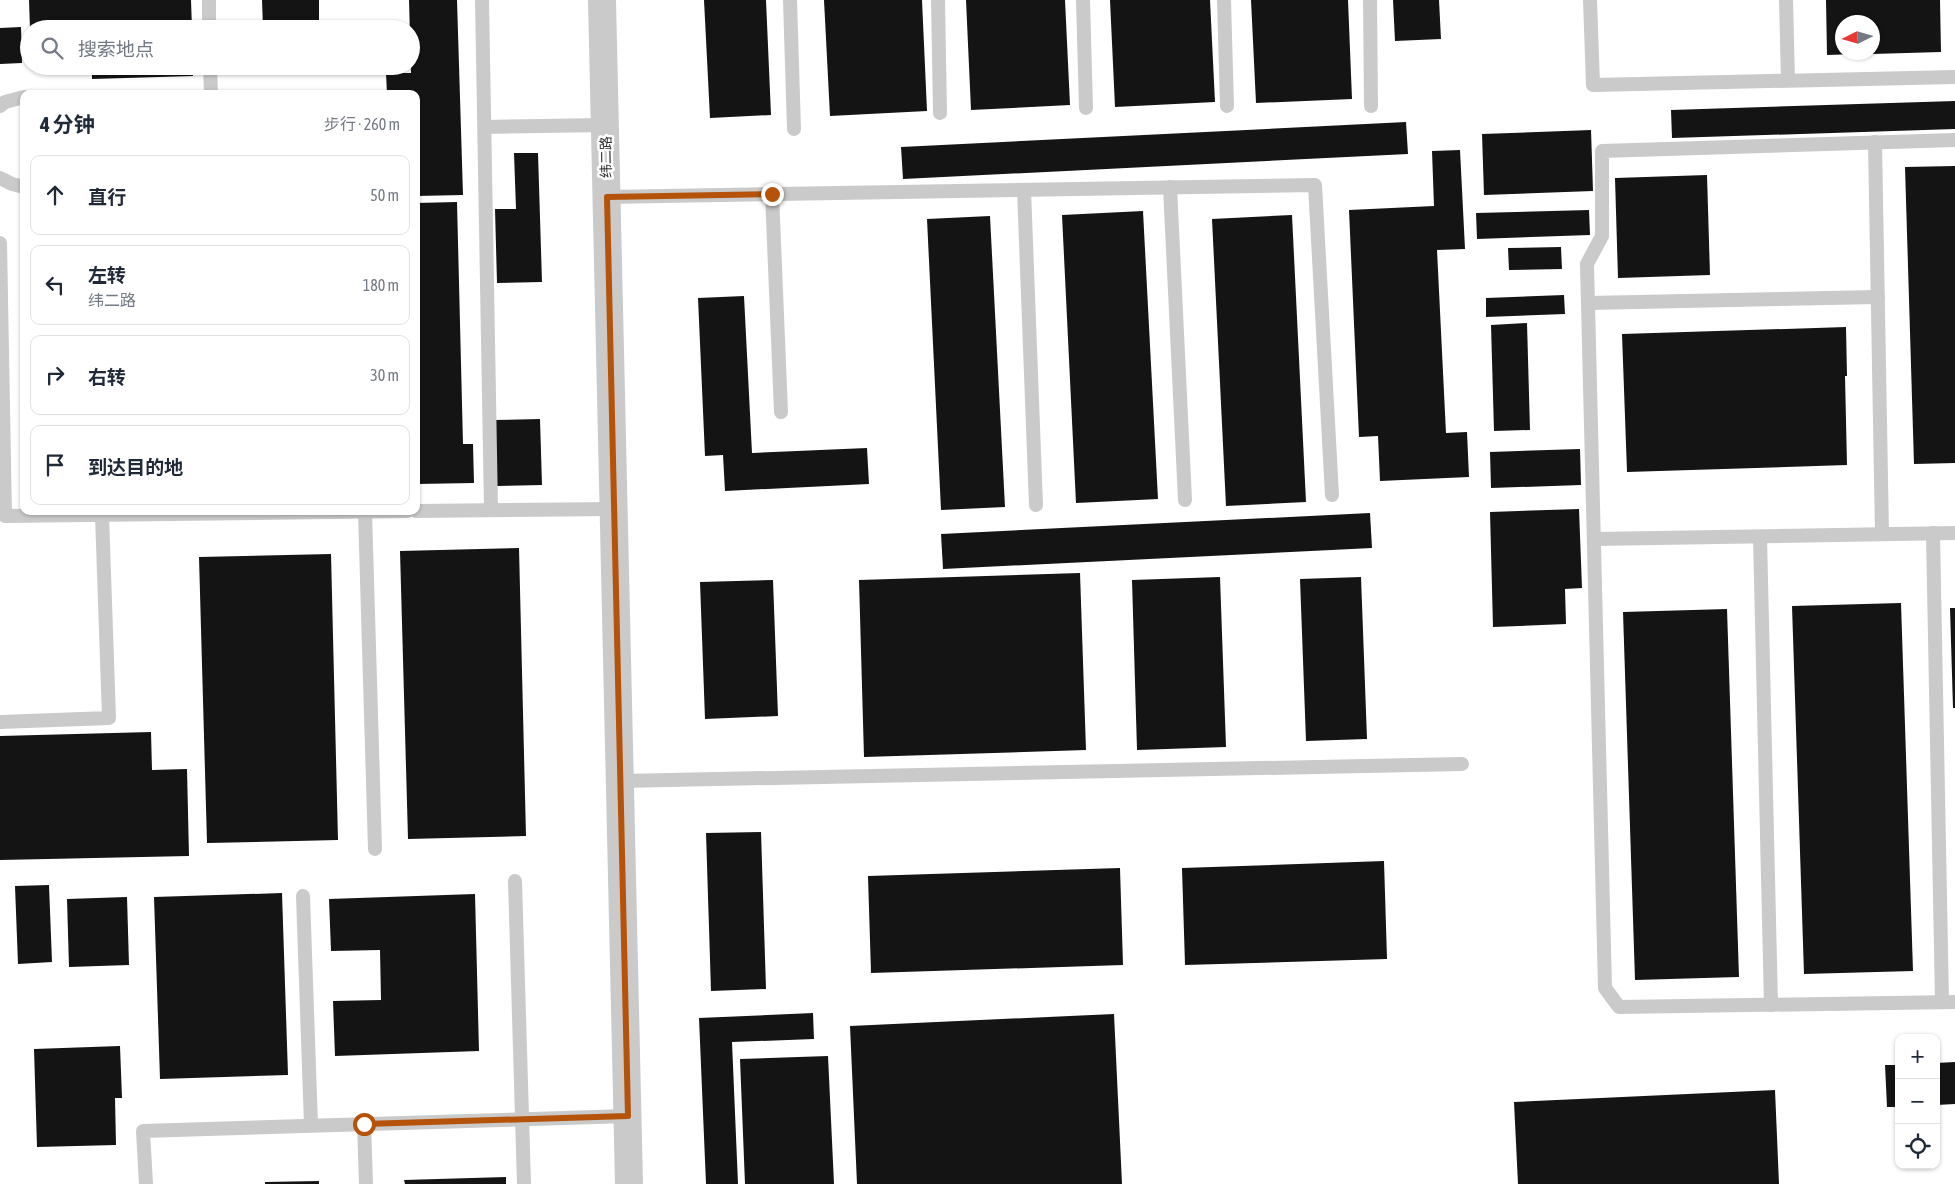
<!DOCTYPE html>
<html lang="zh">
<head>
<meta charset="utf-8">
<style>
	:root { --surface:#fff; --page:#f6f6f7; --text:#1f2937; --muted:#747a83; --line:#e0e1e3 }
	body { margin:0; font-family:"Asap Condensed","Noto Sans SC",sans-serif; background:var(--page); color:var(--text) }
	.controls { position:absolute; right:15px; bottom:15px; display:grid; overflow:hidden; border-radius:10px; box-shadow:0 1px 4px #0004 }
	.controls button { width:45px; height:45px; display:grid; place-items:center; padding:0; border:0; border-bottom:1px solid var(--line); background:var(--surface); color:var(--text); font:25px sans-serif }
	.compass { position:absolute; left:1835px; top:15px; width:45px; height:45px; border-radius:50%; background:var(--surface); box-shadow:0 1px 4px #0004; rotate:265deg }
	.stop { position:absolute; width:15px; height:15px; margin:-11px; border:4px solid #b45309; border-radius:50%; background:#fff }
	.stop.end { background:#b45309; border-color:#fff; box-shadow:0 1px 5px #0008 }
	.list { margin:0; padding:0; list-style:none }
	h2 { display:flex; justify-content:space-between; align-items:center; height:65px; margin:0; padding:0 20px; font-size:21px }
	h2 small { font-size:16px; font-weight:400; color:var(--muted) }
	.list li { display:grid; grid-template-columns:32px 1fr auto; gap:15px; align-items:center; box-sizing:border-box; height:80px; margin:0 10px 10px; padding:0 10px; border:1px solid var(--line); border-radius:10px }
	.list b { display:block; font-size:19px; white-space:nowrap }
	.list p { margin:0; font-size:16px; white-space:nowrap; color:var(--muted) }
	.list em { font-size:16px; font-style:normal; color:var(--muted) }
	.icon { flex:none; width:28px; height:28px; fill:none; stroke:currentColor; stroke-width:2; stroke-linecap:round; stroke-linejoin:round }
	.map { position:relative; flex:none; width:1955px; height:1184px; overflow:hidden }
	.search { position:absolute; background:var(--surface); box-shadow:0 1px 4px #0004; left:20px; top:20px; width:400px; height:55px; display:flex; align-items:center; gap:12px; box-sizing:border-box; padding:0 18px; border-radius:28px; color:var(--muted); font-size:19px }
	.panel { position:absolute; background:var(--surface); box-shadow:0 1px 4px #0004; left:20px; top:90px; width:400px; height:425px; border-radius:10px }
	.map>svg:first-child { display:block }
	.building { fill:#141414 }
	.lines { fill:none; stroke-linecap:round; stroke-linejoin:round }
	.service { stroke:#cacaca; stroke-width:14 }
	.tertiary { stroke:#cacaca; stroke-width:28 }
	.route { stroke:#b45309; stroke-width:6 }
	.labels { text-anchor:middle; dominant-baseline:central; stroke-width:5; stroke-linejoin:round; paint-order:stroke }
	.street-label { font-size:14px; fill:#2d2d2d; stroke:#fff }
</style>
</head>
<body>
<div class="map">
<svg width="1955" height="1184" viewBox="0 0 1955 1184">
	<rect width="100%" height="100%" fill="#fff"/>
	<g class="building">
		<path d="M29,0H191L192,29H30Z"/>
		<path d="M262,0H319V29H263Z"/>
		<path d="M409,0H457L463,195L416,196V94H387L386,73H411Z"/>
		<path d="M704,0H766L771,115L710,118Z"/>
		<path d="M824,0H922L927,111L830,116Z"/>
		<path d="M966,0H1065L1070,105L971,110Z"/>
		<path d="M1110,0H1210L1215,102L1115,107Z"/>
		<path d="M1251,0H1348L1352,99L1256,103Z"/>
		<path d="M1393,0H1439L1441,39L1395,41Z"/>
		<path d="M1826,0H1940L1941,52L1872,54V22H1842V52H1856V54L1827,55Z"/>
		<path d="M21,27L22,63L0,64V28Z"/>
		<path d="M92,66H193V76L92,79Z"/>
		<path d="M264,66H291V68L264,69Z"/>
		<path d="M1955,101V129L1672,138L1671,110Z"/>
		<path d="M1406,122L1408,154L903,179L901,147Z"/>
		<path d="M1591,130L1593,191L1484,195L1482,134Z"/>
		<path d="M1460,150L1465,249L1437,250L1446,433L1467,432L1469,477L1380,481L1378,436L1359,437L1349,210L1434,206L1432,151Z"/>
		<path d="M514,153H538L542,282L497,283L495,209H516Z"/>
		<path d="M1955,166V463L1914,464L1905,167Z"/>
		<path d="M1707,175L1710,275L1618,278L1615,178Z"/>
		<path d="M457,202L463,444H473L474,483L416,484V203Z"/>
		<path d="M1589,210L1590,235L1477,239L1476,213Z"/>
		<path d="M1143,211L1158,499L1076,503L1062,215Z"/>
		<path d="M1292,215L1306,502L1226,506L1212,219Z"/>
		<path d="M990,216L1005,507L941,510L927,219Z"/>
		<path d="M1561,247L1562,269L1509,270L1508,248Z"/>
		<path d="M1564,295L1565,314L1486,317V298Z"/>
		<path d="M744,296L752,453L867,448L869,484L725,491L723,455L705,456L698,298Z"/>
		<path d="M1527,323L1530,430L1494,431L1491,325Z"/>
		<path d="M1846,327L1847,376H1845L1847,465L1627,472L1622,334Z"/>
		<path d="M540,419L542,485L496,486L494,420Z"/>
		<path d="M1580,449L1581,485L1491,488L1490,452Z"/>
		<path d="M1579,509L1582,588L1565,589L1566,624L1493,627L1490,512Z"/>
		<path d="M1370,513L1372,548L943,569L941,534Z"/>
		<path d="M519,548L526,836L408,839L400,551Z"/>
		<path d="M331,554L338,840L207,843L199,557Z"/>
		<path d="M1080,573L1086,750L864,757L859,580Z"/>
		<path d="M1220,577L1226,747L1137,750L1132,580Z"/>
		<path d="M1361,577L1367,739L1306,741L1300,579Z"/>
		<path d="M773,580L778,716L705,719L700,582Z"/>
		<path d="M1901,603L1913,971L1804,974L1792,606Z"/>
		<path d="M1950,608H1955V708H1953Z"/>
		<path d="M1727,609L1739,977L1635,980L1623,612Z"/>
		<path d="M151,732L152,770L187,769L189,856L0,860V736Z"/>
		<path d="M761,832L766,989L711,991L706,833Z"/>
		<path d="M1384,861L1387,959L1185,965L1182,868Z"/>
		<path d="M1120,868L1123,965L871,973L868,876Z"/>
		<path d="M49,885L52,962L18,964L15,886Z"/>
		<path d="M282,893L288,1075L160,1079L154,897Z"/>
		<path d="M475,894L479,1051L335,1056L333,1001L381,1000L380,950L331,951L329,899Z"/>
		<path d="M127,897L129,965L69,967L67,899Z"/>
		<path d="M813,1013L814,1039L732,1042L738,1184H706L699,1018Z"/>
		<path d="M1114,1014L1122,1184H857L850,1026Z"/>
		<path d="M120,1046L122,1098H115L116,1145L37,1147L34,1049Z"/>
		<path d="M828,1056L834,1184H745L740,1059Z"/>
		<path d="M1955,1062V1104L1936,1105V1063Z"/>
		<path d="M1885,1065H1899V1107H1887Z"/>
		<path d="M1775,1090L1779,1184H1518L1514,1102Z"/>
		<path d="M506,1177V1184H405L404,1180Z"/>
		<path d="M319,1181V1184H265V1182Z"/>
	</g>
	<g class="lines">
		<g class="service">
			<path d="M209,0V29"/>
			<path d="M482,0L491,510"/>
			<path d="M790,0L794,129"/>
			<path d="M938,0L940,113"/>
			<path d="M1083,0L1086,108"/>
			<path d="M1224,0L1227,106"/>
			<path d="M1370,0L1371,106"/>
			<path d="M1590,0L1593,85L1955,77"/>
			<path d="M1786,0L1788,80"/>
			<path d="M210,66L211,94"/>
			<path d="M0,106L5,102L24,97"/>
			<path d="M485,127L605,125"/>
			<path d="M1955,140L1602,151V236L1587,264L1605,988L1619,1007L1955,1002"/>
			<path d="M1875,142L1882,534"/>
			<path d="M0,178L12,184L24,187"/>
			<path d="M1170,187L1185,500"/>
			<path d="M1024,190L1036,505"/>
			<path d="M772,194L781,412"/>
			<path d="M607,197L1315,185L1332,495"/>
			<path d="M0,243L5,516L407,511"/>
			<path d="M1589,303L1878,297"/>
			<path d="M416,511L614,509"/>
			<path d="M365,512L375,849"/>
			<path d="M1933,533L1942,1002"/>
			<path d="M1760,537L1771,1005"/>
			<path d="M1594,539L1955,533"/>
			<path d="M0,722L109,718L102,515"/>
			<path d="M621,781L1462,764"/>
			<path d="M515,881L524,1184"/>
			<path d="M303,896L311,1125"/>
			<path d="M364,1124L366,1184"/>
			<path d="M146,1184L143,1131L628,1116"/>
		</g>
		<path class="tertiary" d="M602,0L629,1184"/>
	</g>
	<g class="lines">
		<path class="route" d="M364,1124L628,1116L607,197L772,194"/>
	</g>
	<g class="labels">
		<g class="street-label">
			<text transform="translate(606 157) rotate(-91)">纬二路</text>
		</g>
	</g>
</svg>
<div class="controls">
<button>+</button>
<button>−</button>
<button><svg class="icon" aria-label="locate" viewBox="0 0 24 24"><circle cx="12" cy="12" r="6"/><path d="M12 2v4M12 18v4M2 12h4M18 12h4"/></svg></button>
</div>
<svg class="compass" viewBox="-18 -18 36 36"><path d="M0-13l5 13h-10z" fill="#e53935"/><path d="M0 13l5-13h-10z" fill="#747a83"/></svg>
<div class="stop" style="left:364px;top:1124px"></div>
<div class="stop end" style="left:772px;top:194px"></div>
<div class="search"><svg class="icon" aria-label="search" viewBox="0 0 24 24"><circle cx="10" cy="10" r="6"/><path d="M15 15l6 6"/></svg>搜索地点</div>
<section class="panel">
<h2>4 分钟<small>步行 · 260 m</small></h2>
<ul class="list">
<li><svg class="icon" aria-label="ahead" viewBox="0 0 24 24"><path d="M12 20V5M6 11l6-6 6 6"/></svg><div><b>直行</b></div><em>50 m</em></li>
<li><svg class="icon" aria-label="left" viewBox="0 0 24 24"><path d="M17 20v-9H6M10 6l-5 5 5 5"/></svg><div><b>左转</b><p>纬二路</p></div><em>180 m</em></li>
<li><svg class="icon" aria-label="right" viewBox="0 0 24 24"><path d="M7 20v-9h11M14 6l5 5-5 5"/></svg><div><b>右转</b></div><em>30 m</em></li>
<li><svg class="icon" aria-label="arrive" viewBox="0 0 24 24"><path d="M6 21V4h12l-3 4 3 4H6"/></svg><div><b>到达目的地</b></div></li>
</ul>
</section>
</div>
</body>
</html>
